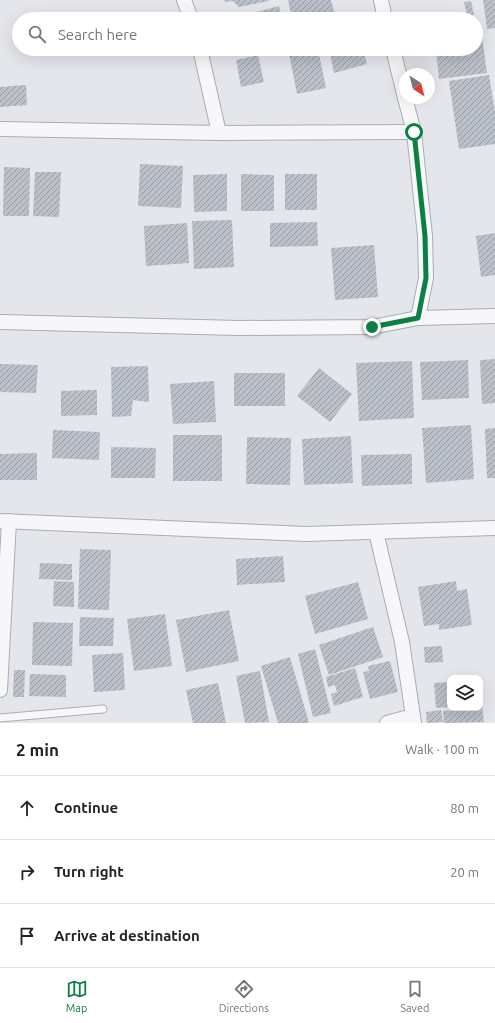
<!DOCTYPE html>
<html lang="en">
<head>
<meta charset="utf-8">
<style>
	:root { --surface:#fff; --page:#f2f2f2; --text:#222; --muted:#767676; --line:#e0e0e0; --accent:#0b8043 }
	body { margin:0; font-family:Ubuntu,sans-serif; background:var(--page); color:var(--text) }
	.controls { position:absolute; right:12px; bottom:12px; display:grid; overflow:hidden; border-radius:8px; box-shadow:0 4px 16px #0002 }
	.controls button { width:36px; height:36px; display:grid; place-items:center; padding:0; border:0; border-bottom:1px solid var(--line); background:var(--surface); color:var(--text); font:20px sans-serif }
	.compass { position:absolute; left:399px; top:68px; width:36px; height:36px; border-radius:50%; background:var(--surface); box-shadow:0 4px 16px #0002; rotate:144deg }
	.stop { position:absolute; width:12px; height:12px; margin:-9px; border:3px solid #0b8043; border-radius:50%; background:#fff }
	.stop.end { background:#0b8043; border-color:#fff; box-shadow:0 1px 4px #0008 }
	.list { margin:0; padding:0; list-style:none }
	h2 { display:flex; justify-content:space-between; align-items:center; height:52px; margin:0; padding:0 16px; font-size:17px }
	h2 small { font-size:13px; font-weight:400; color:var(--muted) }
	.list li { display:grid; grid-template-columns:26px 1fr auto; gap:12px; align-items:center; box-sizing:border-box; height:64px; padding:0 16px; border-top:1px solid var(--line) }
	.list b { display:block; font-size:15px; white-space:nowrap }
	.list em { font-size:13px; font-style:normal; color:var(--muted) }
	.icon { flex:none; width:22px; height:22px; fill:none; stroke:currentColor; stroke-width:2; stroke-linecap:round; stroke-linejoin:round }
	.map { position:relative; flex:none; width:495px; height:723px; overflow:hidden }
	.search { position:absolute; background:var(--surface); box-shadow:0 4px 16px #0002; left:12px; right:12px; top:12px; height:44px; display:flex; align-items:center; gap:10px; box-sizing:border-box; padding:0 14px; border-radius:22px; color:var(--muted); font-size:15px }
	.sheet { height:244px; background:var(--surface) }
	nav { display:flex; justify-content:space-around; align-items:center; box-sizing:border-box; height:56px; border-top:1px solid var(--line); background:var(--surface); font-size:11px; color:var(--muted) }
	nav a { display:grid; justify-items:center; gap:2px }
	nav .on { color:var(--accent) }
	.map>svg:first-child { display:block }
	.building { fill:url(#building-hatch) }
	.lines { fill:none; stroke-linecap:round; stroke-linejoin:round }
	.lane-casing { stroke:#a9adb5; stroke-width:9 }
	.street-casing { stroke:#a9adb5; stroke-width:16 }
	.lane { stroke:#f7f7f9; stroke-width:7 }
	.street { stroke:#f7f7f9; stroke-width:14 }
	.route { stroke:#0b8043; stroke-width:5 }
</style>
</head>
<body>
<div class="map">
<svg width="495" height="723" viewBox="0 0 495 723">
	<defs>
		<pattern id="building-hatch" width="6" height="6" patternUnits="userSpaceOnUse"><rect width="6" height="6" fill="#bbbfc8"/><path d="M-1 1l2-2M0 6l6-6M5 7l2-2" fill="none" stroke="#989ca4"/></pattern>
	</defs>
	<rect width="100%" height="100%" fill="#e4e6eb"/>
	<g class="building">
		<path d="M224,0H268L269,1L239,7L233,1L225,2Z"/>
		<path d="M288,0H331L336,19H292Z"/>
		<path d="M483,0H495V28L487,29Z"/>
		<path d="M471,1L474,15L467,16L464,2Z"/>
		<path d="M279,6L282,19H231Z"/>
		<path d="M482,37L487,73L439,79L436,49H476V38Z"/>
		<path d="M288,49H318L326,88L297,94Z"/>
		<path d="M329,49H363L367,64L334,73Z"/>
		<path d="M258,55L264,82L241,87L236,60Z"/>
		<path d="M489,75L495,112V144L459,149L449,81Z"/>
		<path d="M26,85L27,105L0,107V87Z"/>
		<path d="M140,164L183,166L181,208L138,206Z"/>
		<path d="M4,167L30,168L29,216H3Z"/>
		<path d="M35,172H61L59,217L33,216Z"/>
		<path d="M227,174V211L194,212L193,175Z"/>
		<path d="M241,174L274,175V211H241Z"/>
		<rect x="285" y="174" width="32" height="36"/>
		<path d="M232,220L234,267L194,269L192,221Z"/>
		<path d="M317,222L318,246L270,247V223Z"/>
		<path d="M187,223L189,263L146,266L144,226Z"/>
		<path d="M495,233V275L481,277L476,236Z"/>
		<path d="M374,245L378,297L335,300L331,248Z"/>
		<path d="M495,359V403L482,404L480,360Z"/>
		<path d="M468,360L469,398L422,400L420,362Z"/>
		<path d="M412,361L414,418L359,421L356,363Z"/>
		<path d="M0,364L38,365L36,393L0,392Z"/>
		<path d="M148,366L149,402L133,400L131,416L112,417L111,367Z"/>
		<path d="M319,368L352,394L330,422L297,396Z"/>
		<rect x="234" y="373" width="51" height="33"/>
		<path d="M214,381L216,422L173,424L170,384Z"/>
		<path d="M97,390V415L61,416V391Z"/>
		<path d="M471,425L474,479L426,483L422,428Z"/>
		<path d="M495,428V478H487L485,429Z"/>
		<path d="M53,430L100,432L99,460L52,458Z"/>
		<rect x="173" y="435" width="49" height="46"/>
		<path d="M351,436L353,483L304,485L302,439Z"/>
		<path d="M247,437L291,438L290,485L246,484Z"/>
		<path d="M111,447L156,448L155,478H111Z"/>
		<path d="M37,453V480H0V454Z"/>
		<path d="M412,454V484L362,486L361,455Z"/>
		<path d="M80,549L111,550L109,610L78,609Z"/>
		<path d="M283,556L285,582L237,585L236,559Z"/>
		<path d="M40,563L72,564V580L39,579Z"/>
		<path d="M54,581L74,582V607L53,606Z"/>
		<path d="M456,581L457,591L467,589L472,625L439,630V624L424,626L418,587Z"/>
		<path d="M358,582L368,619L315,634L305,596Z"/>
		<path d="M229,610L239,661L186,672L176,620Z"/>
		<path d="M165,614L172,666L134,671L127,619Z"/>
		<path d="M80,617L114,618L113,646H79Z"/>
		<path d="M33,622L73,623L72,666L32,665Z"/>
		<path d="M373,627L383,657L329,675L319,645Z"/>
		<path d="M442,646L443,662L425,663L424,647Z"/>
		<path d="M315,649L331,713L313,717L298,654Z"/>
		<path d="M123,653L125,690L94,692L92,655Z"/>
		<path d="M290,657L309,723H278L261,666Z"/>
		<path d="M390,661L398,692L370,699L363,672L369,671L368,666Z"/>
		<path d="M355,668L363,697L334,706L331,694L337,692L335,685L328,687L326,677Z"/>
		<path d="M14,670H25L24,697H13Z"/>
		<path d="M260,671L269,722L245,723L236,676Z"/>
		<path d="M30,674L66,675V697L29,696Z"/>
		<path d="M450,682V707L436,708L434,683Z"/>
		<path d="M218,683L226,723H193L186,690Z"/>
		<path d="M482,705L484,722L444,723L443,711L480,708Z"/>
		<path d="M441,710L443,722L427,723L426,712Z"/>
	</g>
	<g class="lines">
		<g class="lane-casing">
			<path id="lane" d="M0,718L103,709"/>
		</g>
		<g class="street-casing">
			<g id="street">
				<path d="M184,0L191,19"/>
				<path d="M381,0L385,19"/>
				<path d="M200,49L219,133"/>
				<path d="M393,49L405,98"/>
				<path d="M405,98L414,132L425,236L426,278L418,318"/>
				<path d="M0,129L219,133L414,132"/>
				<path d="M0,322L239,328L372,327L418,318L495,316"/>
				<path d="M0,521L306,534L495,528"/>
				<path d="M376,532L402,642L414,723"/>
				<path d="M0,690L9,521"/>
				<path d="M387,723L412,716"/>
			</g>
		</g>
		<use href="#lane" class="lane"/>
		<use href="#street" class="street"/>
	</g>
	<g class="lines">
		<path class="route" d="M372,327L418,318L426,278L425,236L414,132"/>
	</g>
</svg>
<div class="controls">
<button><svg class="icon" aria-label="layers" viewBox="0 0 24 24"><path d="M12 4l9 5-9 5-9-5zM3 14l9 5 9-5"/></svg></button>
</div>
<svg class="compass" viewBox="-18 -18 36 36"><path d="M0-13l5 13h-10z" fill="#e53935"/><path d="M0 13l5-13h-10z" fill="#767676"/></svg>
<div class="stop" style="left:414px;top:132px"></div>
<div class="stop end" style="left:372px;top:327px"></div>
<div class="search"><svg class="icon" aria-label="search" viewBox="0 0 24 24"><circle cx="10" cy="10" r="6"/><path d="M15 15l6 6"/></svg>Search here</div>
</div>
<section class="sheet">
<h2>2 min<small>Walk · 100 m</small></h2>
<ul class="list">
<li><svg class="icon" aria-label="ahead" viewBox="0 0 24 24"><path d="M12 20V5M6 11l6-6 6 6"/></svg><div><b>Continue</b></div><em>80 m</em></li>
<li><svg class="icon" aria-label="right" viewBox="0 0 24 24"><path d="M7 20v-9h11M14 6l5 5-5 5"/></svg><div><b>Turn right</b></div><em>20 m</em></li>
<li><svg class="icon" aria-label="arrive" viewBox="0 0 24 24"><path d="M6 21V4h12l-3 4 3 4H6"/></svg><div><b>Arrive at destination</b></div></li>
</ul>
</section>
<nav>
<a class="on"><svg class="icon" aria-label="map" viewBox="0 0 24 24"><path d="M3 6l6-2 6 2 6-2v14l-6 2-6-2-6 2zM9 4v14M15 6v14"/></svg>Map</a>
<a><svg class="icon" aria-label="directions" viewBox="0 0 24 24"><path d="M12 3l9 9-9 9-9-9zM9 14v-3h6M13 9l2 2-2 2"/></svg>Directions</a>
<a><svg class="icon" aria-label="saved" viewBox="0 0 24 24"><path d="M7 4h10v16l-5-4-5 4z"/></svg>Saved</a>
</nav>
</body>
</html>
